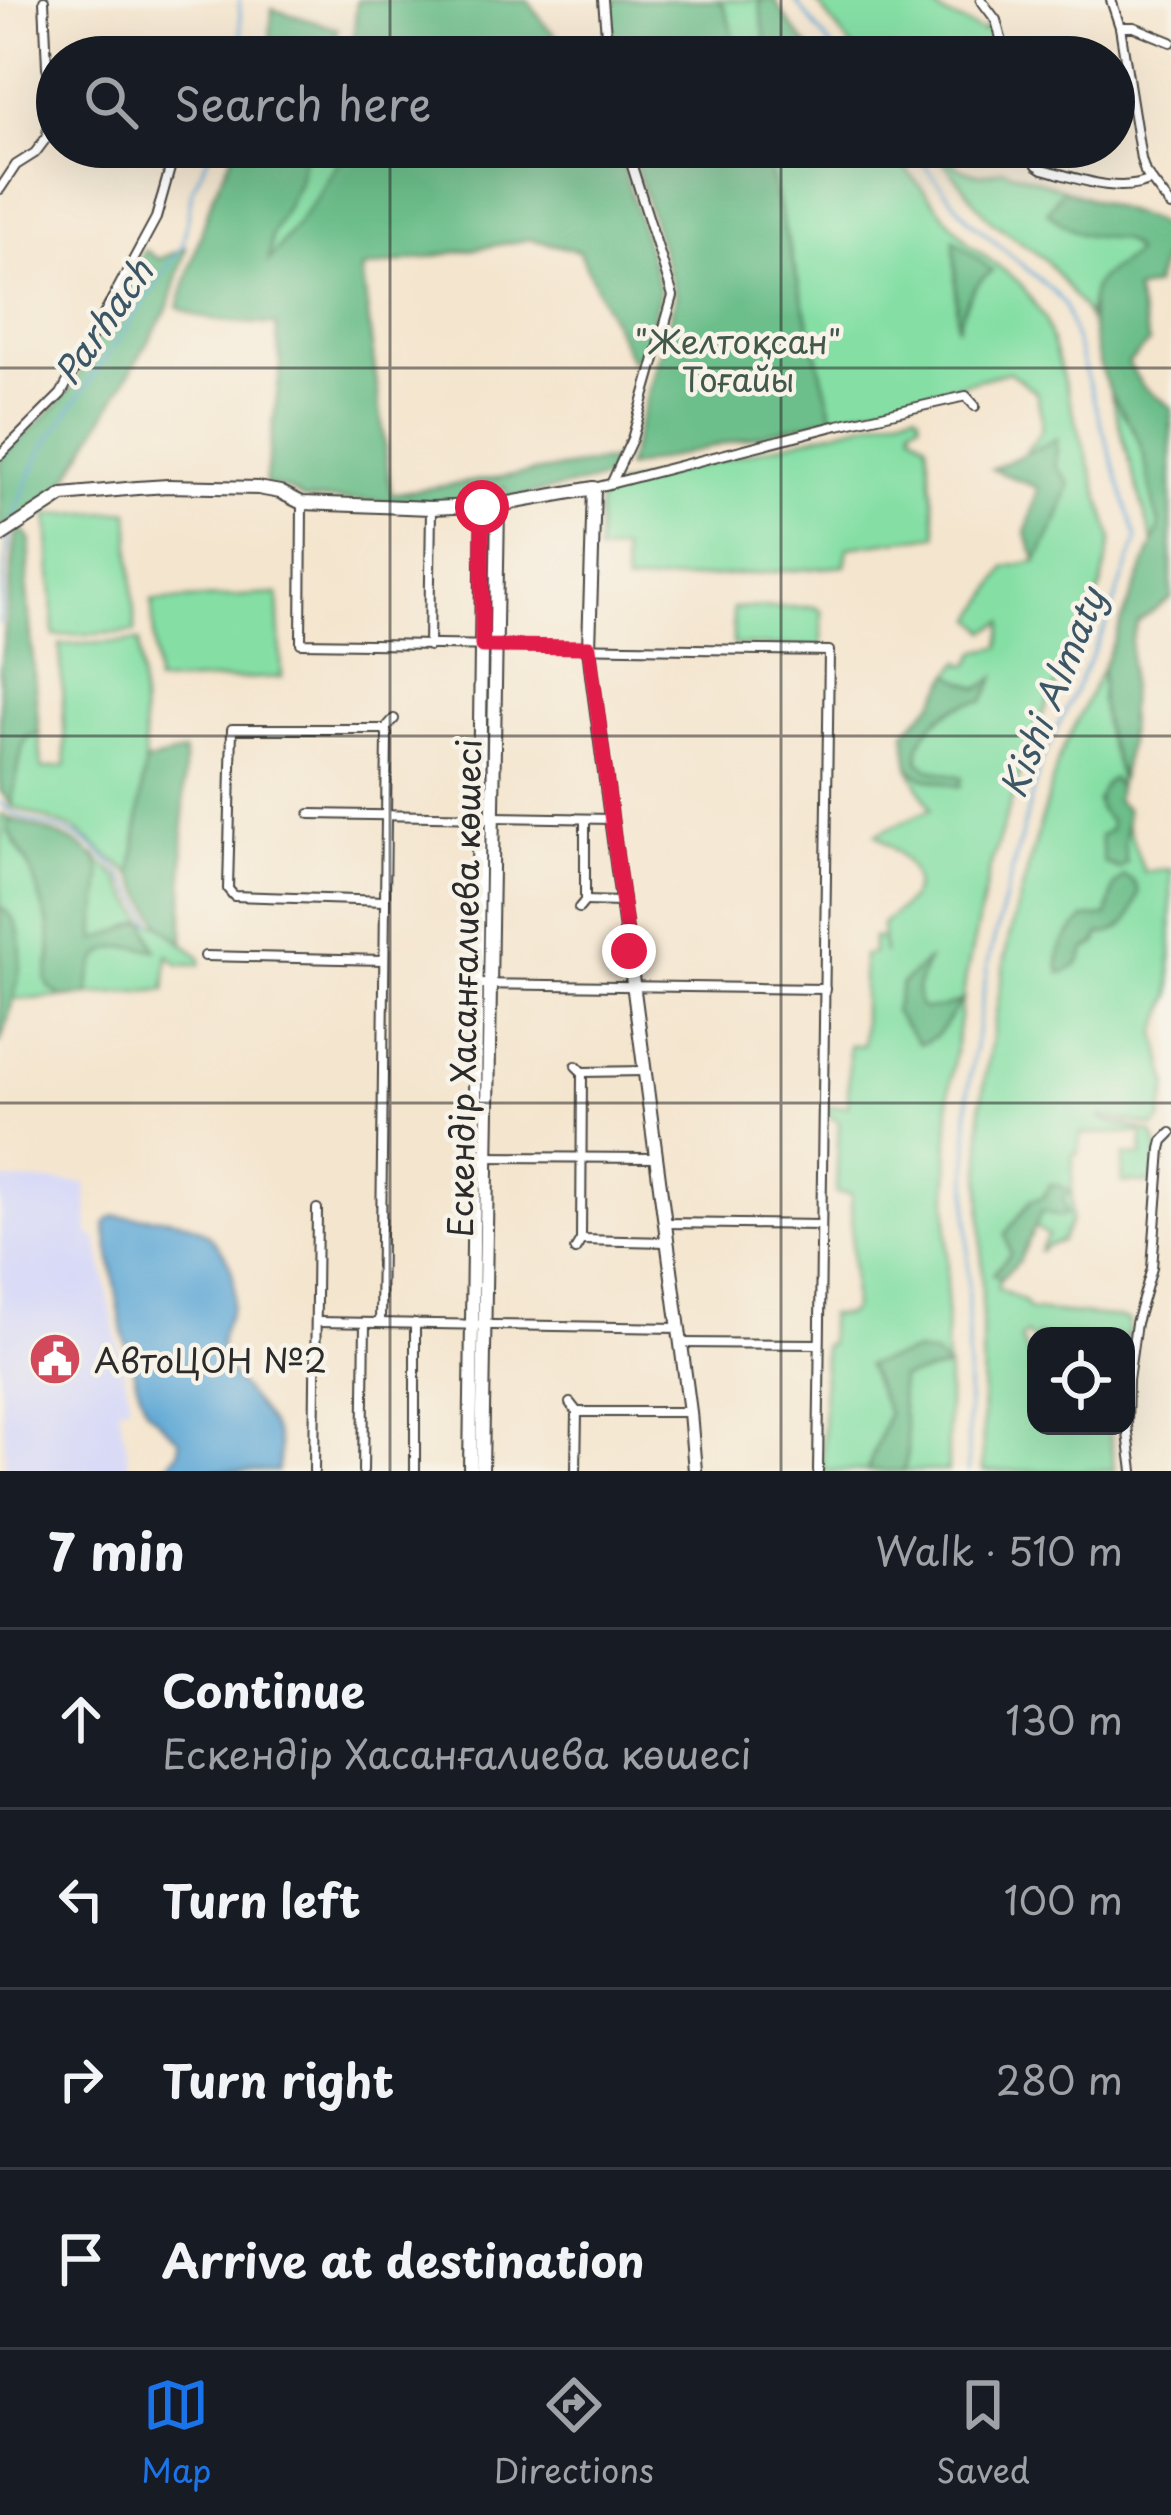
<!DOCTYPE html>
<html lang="en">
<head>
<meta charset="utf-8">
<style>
	:root { --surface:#171b24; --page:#242831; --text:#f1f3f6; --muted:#9ea1a6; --line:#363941; --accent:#1a73e8 }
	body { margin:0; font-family:"Playpen Sans",sans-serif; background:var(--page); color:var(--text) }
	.controls { position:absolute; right:36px; bottom:36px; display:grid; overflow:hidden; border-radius:24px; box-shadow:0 12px 48px #0002 }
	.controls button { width:108px; height:108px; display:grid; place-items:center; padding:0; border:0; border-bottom:3px solid var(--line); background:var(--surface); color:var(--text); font:60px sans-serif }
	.stop { position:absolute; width:36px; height:36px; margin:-27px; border:9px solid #e11d48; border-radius:50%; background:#fff }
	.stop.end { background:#e11d48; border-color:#fff; box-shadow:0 3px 12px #0008 }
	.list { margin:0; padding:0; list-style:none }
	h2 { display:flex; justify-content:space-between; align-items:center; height:156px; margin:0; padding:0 48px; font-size:51px }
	h2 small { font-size:39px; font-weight:400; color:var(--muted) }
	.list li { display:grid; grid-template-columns:78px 1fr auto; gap:36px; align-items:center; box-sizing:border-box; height:180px; padding:0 48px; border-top:3px solid var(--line) }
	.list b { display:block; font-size:45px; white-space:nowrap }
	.list p { margin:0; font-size:39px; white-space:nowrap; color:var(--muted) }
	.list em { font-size:39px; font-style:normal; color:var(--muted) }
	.icon { flex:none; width:66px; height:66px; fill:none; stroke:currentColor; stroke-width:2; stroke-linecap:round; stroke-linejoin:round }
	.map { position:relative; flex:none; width:1171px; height:1471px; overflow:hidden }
	.search { position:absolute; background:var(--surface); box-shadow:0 12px 48px #0002; left:36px; right:36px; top:36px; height:132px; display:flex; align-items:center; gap:30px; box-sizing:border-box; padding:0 42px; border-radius:66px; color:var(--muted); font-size:45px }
	.sheet { height:876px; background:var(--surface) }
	nav { display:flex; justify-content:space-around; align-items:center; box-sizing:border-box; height:168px; border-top:3px solid var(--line); background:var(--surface); font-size:33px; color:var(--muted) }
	nav a { display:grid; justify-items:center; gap:6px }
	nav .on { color:var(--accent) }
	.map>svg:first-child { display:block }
	.built { fill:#d6d8f8 }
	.green { fill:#85dfa5; stroke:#588568; stroke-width:3 }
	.forest { fill:#6cbe8a; stroke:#4c745a; stroke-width:3 }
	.water { fill:#5da7d5; stroke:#446980; stroke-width:3 }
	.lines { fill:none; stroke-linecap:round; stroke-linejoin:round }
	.stream { stroke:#5da7d5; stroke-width:3 }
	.street-casing { stroke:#494743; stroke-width:12 }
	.secondary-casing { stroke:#494743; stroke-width:16 }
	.street { stroke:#fff; stroke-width:8 }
	.secondary { stroke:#fff; stroke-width:12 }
	.route { stroke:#e11d48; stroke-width:15 }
	.grid { fill:none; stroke:#2b2b2b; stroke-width:3; stroke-opacity:0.55 }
	.labels { text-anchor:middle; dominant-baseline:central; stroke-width:9; stroke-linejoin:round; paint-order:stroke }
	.park-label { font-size:33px; fill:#42584a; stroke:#f7f3e8 }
	.street-label { font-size:33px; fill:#2b2b2b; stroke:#f7f3e8 }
	.poi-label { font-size:33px; fill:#2b2b2b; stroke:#f7f3e8; text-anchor:start }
	.water-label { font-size:36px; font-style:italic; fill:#3c5666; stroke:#f7f3e8 }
</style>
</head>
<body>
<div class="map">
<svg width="1171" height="1471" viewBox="0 0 1171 1471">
	<rect width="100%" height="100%" fill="#f7f3e8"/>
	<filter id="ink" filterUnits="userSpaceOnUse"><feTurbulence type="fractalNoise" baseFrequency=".00833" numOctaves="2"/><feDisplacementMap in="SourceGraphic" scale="24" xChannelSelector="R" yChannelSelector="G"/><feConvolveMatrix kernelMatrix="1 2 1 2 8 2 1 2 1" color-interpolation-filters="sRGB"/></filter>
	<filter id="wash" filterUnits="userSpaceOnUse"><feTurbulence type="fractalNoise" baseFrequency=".004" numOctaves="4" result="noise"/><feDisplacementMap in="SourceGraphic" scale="48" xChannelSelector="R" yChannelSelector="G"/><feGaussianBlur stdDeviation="2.7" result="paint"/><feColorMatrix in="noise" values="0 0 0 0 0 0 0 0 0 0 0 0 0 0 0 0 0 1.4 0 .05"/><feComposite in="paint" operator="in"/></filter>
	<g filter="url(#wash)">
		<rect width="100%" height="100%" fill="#f4e5ce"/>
		<path class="built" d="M0,1180L86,1183L89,1234L97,1239L130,1404L118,1408L126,1442L129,1471H6L0,1376Z"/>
		<g class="green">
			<path d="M718,0H759L768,57H740L725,8Z"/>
			<path d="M815,0H927L941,13L983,32L988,22L1001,57L985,49L981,57H859Z"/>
			<path d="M306,147H347L316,199L268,263L272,235L299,182Z"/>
			<path d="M763,147H887L970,245L1019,282L1045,319L1112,538L1101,587L1032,737L990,868L966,976L949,1094L946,1351L948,1368V1471H903C916,1440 896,1409 901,1378L947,1367L867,1366L888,1413L867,1471H823L824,1345L829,1344V1315H846L853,1309L851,1194L836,1193L839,1122L827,1115V1107L848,1106L849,1045H863V955L873,954V938H882L884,954L882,924C891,916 905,907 911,897C926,871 893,848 876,834L931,809L909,768L924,778L960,786L961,777L929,769L919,762C914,729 950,707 978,700L992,680L979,689L950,674L961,661L964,665L970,664L978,651L1000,647L1004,622L987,631L975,619L1006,567L1037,561L1059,517L1070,484L1055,465L1056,439L1018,459C1046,429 1045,431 1036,392L1009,372L833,417Z"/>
			<path d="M932,147H944C954,173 978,179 1003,169L1063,189L1048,211L1089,236L1116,237L1134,247L1135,252L1133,258L1091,299L1088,319L1084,310L1046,260L990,220Z"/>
			<path d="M1110,392L1130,422L1142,447L1158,520L1159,529L1153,543Z"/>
			<path d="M915,411L919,414L920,421L912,424V431L927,442L937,535L848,547L845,566L626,584L622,550L598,553L599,500L617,486Z"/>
			<path d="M129,511L135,632L54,636L48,515Z"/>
			<path d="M278,594L282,677L156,683L152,601Z"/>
			<path d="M815,607L822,611V647L733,645V608Z"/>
			<path d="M139,641L145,762L132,875L76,830L11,806L23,745L28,737L39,733L42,769L66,766L60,645Z"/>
			<path d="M1103,667C1101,692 1101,714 1107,738C1111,755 1122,770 1118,787L1112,778L1097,800L1099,810L1110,821V830L1123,851V837L1127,825L1144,872L1171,869V995L1157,1033L1168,1084L1161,1121L1154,1127L1102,1116L1100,1119L1152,1133C1161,1145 1159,1171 1150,1183L1122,1182L1124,1155L1142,1156L1143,1133L1081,1134L1078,1154H1073L1071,1221L1061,1241L1046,1246L1039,1252L1048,1235L1033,1226L1042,1211L1059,1216L1063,1197L1069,1193L1031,1200L1006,1233L1010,1255L994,1274L1000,1279L997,1288L1023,1301L1030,1310L1121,1318L1129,1321L1126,1367V1336H1036V1343L1026,1334L1021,1339L1030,1360L1032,1374L1036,1377V1426H1120L1109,1429L1114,1471H983L981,1103L1008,941L1059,757Z"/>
			<path d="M1,814L9,818C7,841 22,851 31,870C38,886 42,901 47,917C50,929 53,943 50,956C47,976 44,984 63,997L14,1000C18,969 32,926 0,907Z"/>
			<path d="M94,854L119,879L145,921L161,925L200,957V965H179L168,955L165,990L89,995C89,941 113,945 155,949L144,921L96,941C93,912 109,880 94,854Z"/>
		</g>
		<g class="forest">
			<path d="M357,0H528L544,24L578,57H352Z"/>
			<path d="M608,0H718L725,8L740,57H614Z"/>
			<path d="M759,0H775L787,20L816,57H768Z"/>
			<path d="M272,9L338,29L326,57H269Z"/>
			<path d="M236,147H306L299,182L272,235L269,261L316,199L347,147H617L660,290L646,350L631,361L579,251L531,239L362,269L391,494L613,460L605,479L507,499L504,487L475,491L473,504L304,499L287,489L265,484L281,367L276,325C244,322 206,325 178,307L213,195Z"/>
			<path d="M630,147H763L833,417L626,468L676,297Z"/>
			<path d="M1063,189L1153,221L1171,233L1154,286L1135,291L1149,343L1128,363L1143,387L1171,407V598L1138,622L1131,641L1128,745L1121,778L1107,737L1101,703L1103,667L1159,529L1158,520C1149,497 1150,470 1141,447C1135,428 1123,414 1113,397C1099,374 1084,313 1094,288C1102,269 1124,267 1135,252C1121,231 1102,241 1081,234C1068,230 1058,220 1047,212Z"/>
			<path d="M954,240L993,271C971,284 965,305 957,328Z"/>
			<path d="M186,248L169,306L60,492L0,530V458L57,405L72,387L145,250L159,259Z"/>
			<path d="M1057,439L1056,465L1070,484L1059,517L1037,561L1026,534L1038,488L992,469Z"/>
			<path d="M24,531L31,541L27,589L39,733L28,737L23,745L11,805L0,790V670L16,534Z"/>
			<path d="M950,674L979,689L995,678L984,701C954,701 914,728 919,762L929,769L962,777L960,787L924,778L909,768L905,732L934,702Z"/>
			<path d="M184,752L183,944L161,925L132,875L145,762Z"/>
			<path d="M1112,778L1118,787L1116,801L1126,808C1128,827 1121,843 1127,863L1119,869L1104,863L1100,836L1110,830V822C1107,818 1102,815 1100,810C1094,800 1103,783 1112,778Z"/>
			<path d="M9,818C34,828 101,842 101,874C102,897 93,917 96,940L145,921L156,950C114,942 89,946 89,995L63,997L50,988L46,980L51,954L49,926L29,865L8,831Z"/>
			<path d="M1124,876L1134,882L1139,892C1134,913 1125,935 1100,934L1096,944L1085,950C1081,964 1075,969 1060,973C1054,947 1068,935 1085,918L1107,916L1114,886Z"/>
			<path d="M0,907C41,929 11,1009 0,1044Z"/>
			<path d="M927,961L917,989L919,1006L925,1009L944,1007L962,1000C949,1016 940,1040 919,1044L894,1012L902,983Z"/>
			<path d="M1050,1184L1065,1187L1070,1193L1063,1197L1067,1214L1059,1216L1042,1211L1019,1261L1000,1279L993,1274L1010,1254L1005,1234L1032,1200L1043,1197Z"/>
			<path d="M915,1352L934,1355L948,1368L901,1378C896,1409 916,1440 903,1471H867L888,1413L867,1365Z"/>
		</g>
		<path class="water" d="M115,1216C136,1217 159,1216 180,1221C217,1230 242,1269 232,1306C227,1325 215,1338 223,1359C239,1398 292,1423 277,1471H162L179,1452V1440L146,1409L137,1383L123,1332L105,1225L109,1219Z"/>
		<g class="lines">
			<g class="stream">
				<path d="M239,0L243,57"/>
				<path d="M795,0L839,57"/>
				<path d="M910,147L968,219L1054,292L1064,304L1137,539L1108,621L1040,764L988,963L968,1090V1471"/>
				<path d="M13,517L41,452L183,245L192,190L213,147"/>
				<path d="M0,623L9,536"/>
				<path d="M0,802C17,822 46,823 69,833C108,850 133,887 153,923"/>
			</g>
		</g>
	</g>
	<g filter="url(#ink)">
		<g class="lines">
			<g class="street-casing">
				<g id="street">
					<path d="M603,0L608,57"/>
					<path d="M981,0L996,20L1006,57"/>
					<path d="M1111,0L1120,27L1141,159L1145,172L1171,206"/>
					<path d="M1120,27H1134L1171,42"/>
					<path d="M1028,147L1037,165L1043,169C1076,178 1118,195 1151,180"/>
					<path d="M0,189L16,165L35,153L47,137L52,85L47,67L44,0"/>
					<path d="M0,455L61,394L156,218L176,147"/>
					<path d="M612,482L632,439L673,296L626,147"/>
					<path d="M594,488L838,425L966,396L975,406"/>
					<path d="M302,503L301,643L829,651L818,1471"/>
					<path d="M429,646L431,509"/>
					<path d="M310,814L611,819"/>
					<path d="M385,901L234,896L228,889L232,729H385"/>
					<path d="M585,901L621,902"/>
					<path d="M579,908L585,901V819"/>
					<path d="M205,956L384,960"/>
					<path d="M477,984L825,989"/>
					<path d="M582,1072L645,1071"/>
					<path d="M475,1157L656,1158"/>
					<path d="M665,1223L821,1225"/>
					<path d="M581,1240L667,1242"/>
					<path d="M575,1250L581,1240L582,1072L576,1066"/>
					<path d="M317,1322L678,1328"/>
					<path d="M380,1323L387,734L385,729L394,719"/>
					<path d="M682,1343L819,1344"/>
					<path d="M570,1403L577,1412L576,1471"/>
					<path d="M577,1412H689"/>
					<path d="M314,1471L317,1209"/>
					<path d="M363,1471L365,1323"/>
					<path d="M415,1471V1323"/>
					<path d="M1133,1471L1127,1426L1128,1380L1136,1323L1152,1268L1161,1149L1163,1141L1171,1133"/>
				</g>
			</g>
			<g class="secondary-casing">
				<g id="secondary">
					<path d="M0,536L63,495L137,488L168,486L258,488L280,492L302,503L431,508L498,505L594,488L589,647L592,675L690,1412L695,1471"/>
					<path d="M470,1471L483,500L494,496L498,505"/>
					<path d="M482,1471L498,505"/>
				</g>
			</g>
			<use href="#street" class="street"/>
			<use href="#secondary" class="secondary"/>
		</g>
	</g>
	<g class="lines" filter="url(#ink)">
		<path class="route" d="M482,507V646L589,647L629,951"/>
	</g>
	<path class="grid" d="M390,0V57M781,0V57M390,147V1471M781,147V1471M0,368H1171M0,736H1171M0,1103H1171"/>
	<defs>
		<g id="civic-disc" transform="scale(2.7)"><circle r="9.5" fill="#d1495b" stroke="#f7f3e8"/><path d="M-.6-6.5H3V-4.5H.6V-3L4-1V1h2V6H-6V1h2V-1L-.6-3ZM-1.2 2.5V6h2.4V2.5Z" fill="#fff"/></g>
	</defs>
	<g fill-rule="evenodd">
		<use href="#civic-disc" x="55" y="1359"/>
	</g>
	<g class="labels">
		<g class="park-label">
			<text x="738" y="340">"Желтоқсан"<tspan x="738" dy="38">Тоғайы</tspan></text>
		</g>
		<g class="street-label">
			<text transform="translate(463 988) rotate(-89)">Ескендір Хасанғалиева көшесі</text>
		</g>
		<g class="poi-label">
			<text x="94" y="1359">АвтоЦОН №2</text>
		</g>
		<g class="water-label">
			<text transform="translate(102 321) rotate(-55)">Parhach</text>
			<text transform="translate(1051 692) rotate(-68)">Kіshі Almaty</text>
		</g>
	</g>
</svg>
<div class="controls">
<button><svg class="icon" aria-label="locate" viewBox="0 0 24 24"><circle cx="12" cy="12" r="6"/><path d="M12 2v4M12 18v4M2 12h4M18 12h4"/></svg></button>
</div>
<div class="stop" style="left:482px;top:507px"></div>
<div class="stop end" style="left:629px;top:951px"></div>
<div class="search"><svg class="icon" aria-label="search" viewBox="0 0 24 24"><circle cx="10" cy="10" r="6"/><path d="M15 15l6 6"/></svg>Search here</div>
</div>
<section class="sheet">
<h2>7 min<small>Walk · 510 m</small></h2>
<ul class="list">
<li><svg class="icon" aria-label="ahead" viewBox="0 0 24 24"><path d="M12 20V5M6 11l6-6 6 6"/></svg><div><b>Continue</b><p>Ескендір Хасанғалиева көшесі</p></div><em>130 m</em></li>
<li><svg class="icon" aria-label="left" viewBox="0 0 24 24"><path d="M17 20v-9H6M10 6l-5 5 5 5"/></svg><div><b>Turn left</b></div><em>100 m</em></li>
<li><svg class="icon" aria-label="right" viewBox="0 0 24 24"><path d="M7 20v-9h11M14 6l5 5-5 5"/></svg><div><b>Turn right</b></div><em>280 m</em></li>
<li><svg class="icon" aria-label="arrive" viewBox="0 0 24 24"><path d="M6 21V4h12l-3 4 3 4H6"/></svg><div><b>Arrive at destination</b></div></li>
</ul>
</section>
<nav>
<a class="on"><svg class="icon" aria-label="map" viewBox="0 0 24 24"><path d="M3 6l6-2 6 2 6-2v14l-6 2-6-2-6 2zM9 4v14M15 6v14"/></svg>Map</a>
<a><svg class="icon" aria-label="directions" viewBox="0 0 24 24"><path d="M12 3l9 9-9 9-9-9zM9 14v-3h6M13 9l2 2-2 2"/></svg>Directions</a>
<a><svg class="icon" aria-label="saved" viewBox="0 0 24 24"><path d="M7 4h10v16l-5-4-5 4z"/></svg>Saved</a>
</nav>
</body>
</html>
